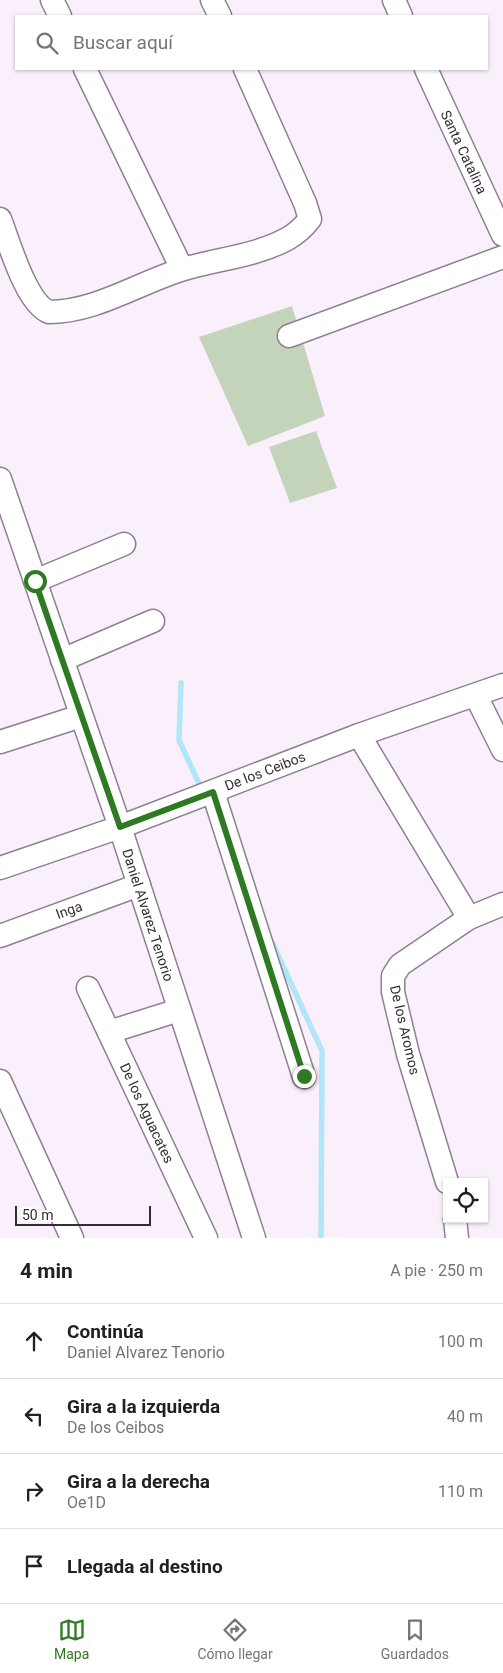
<!DOCTYPE html>
<html lang="es">
<head>
<meta charset="utf-8">
<style>
	:root { --surface:#fff; --page:#f6f6f6; --text:#202124; --muted:#757577; --line:#e0e0e0; --accent:#2e7a22 }
	body { margin:0; font-family:Roboto,sans-serif; background:var(--page); color:var(--text) }
	.controls { position:absolute; right:15px; bottom:15px; display:grid; overflow:hidden; border-radius:0px; box-shadow:0 1px 4px #0004 }
	.controls button { width:45px; height:45px; display:grid; place-items:center; padding:0; border:0; border-bottom:1px solid var(--line); background:var(--surface); color:var(--text); font:25px sans-serif }
	.scale { position:absolute; left:15px; bottom:12px; width:136px; box-sizing:border-box; padding-left:5px; border:2px solid #322c34; border-top:0; font-size:14px; line-height:18px; white-space:nowrap; color:#322c34; -webkit-text-stroke:4px #fff; paint-order:stroke }
	.stop { position:absolute; width:15px; height:15px; margin:-11px; border:4px solid #2e7a22; border-radius:50%; background:#fff }
	.stop.end { background:#2e7a22; border-color:#fff; box-shadow:0 1px 5px #0008 }
	.list { margin:0; padding:0; list-style:none }
	h2 { display:flex; justify-content:space-between; align-items:center; height:65px; margin:0; padding:0 20px; font-size:21px }
	h2 small { font-size:16px; font-weight:400; color:var(--muted) }
	.list li { display:grid; grid-template-columns:32px 1fr auto; gap:15px; align-items:center; box-sizing:border-box; height:75px; padding:0 20px; border-top:1px solid var(--line) }
	.list b { display:block; font-size:19px; white-space:nowrap }
	.list p { margin:0; font-size:16px; white-space:nowrap; color:var(--muted) }
	.list em { font-size:16px; font-style:normal; color:var(--muted) }
	.icon { flex:none; width:28px; height:28px; fill:none; stroke:currentColor; stroke-width:2; stroke-linecap:round; stroke-linejoin:round }
	.map { position:relative; flex:none; width:503px; height:1238px; overflow:hidden }
	.search { position:absolute; background:var(--surface); box-shadow:0 1px 4px #0004; left:15px; right:15px; top:15px; height:55px; display:flex; align-items:center; gap:12px; box-sizing:border-box; padding:0 18px; border-radius:0px; color:var(--muted); font-size:19px }
	.sheet { height:365px; background:var(--surface) }
	nav { display:flex; justify-content:space-around; align-items:center; box-sizing:border-box; height:70px; border-top:1px solid var(--line); background:var(--surface); font-size:14px; color:var(--muted) }
	nav a { display:grid; justify-items:center; gap:2px }
	nav .on { color:var(--accent) }
	.map>svg:first-child { display:block }
	.green { fill:#c3d4bb }
	.lines { fill:none; stroke-linecap:round; stroke-linejoin:round }
	.stream { stroke:#b0e6f5; stroke-width:5.5 }
	.minor-casing { stroke:#8e8093; stroke-width:25 }
	.minor { stroke:#fff; stroke-width:22 }
	.route { stroke:#2e7a22; stroke-width:6 }
	.labels { text-anchor:middle; dominant-baseline:central; stroke-width:5; stroke-linejoin:round; paint-order:stroke }
	.street-label { font-size:14px; fill:#322c34; stroke:#fff }
</style>
</head>
<body>
<div class="map">
<svg width="503" height="1238" viewBox="0 0 503 1238">
	<rect width="100%" height="100%" fill="#faf0fc"/>
	<g class="green">
		<path d="M292,306L325,416L248,446L199,337Z"/>
		<path d="M316,431L337,488L290,503L269,447Z"/>
	</g>
	<g class="lines">
		<g class="stream">
			<path d="M181,683L179,740L202,790"/>
			<path d="M272,942L322,1051L321,1238"/>
		</g>
		<g class="minor-casing">
			<g id="minor">
				<path d="M52,0L60,16"/>
				<path d="M212,0L220,16"/>
				<path d="M394,0L401,16"/>
				<path d="M85,69L182,269"/>
				<path d="M426,69L503,235"/>
				<path d="M0,219C9,242 26,303 49,312C96,312 140,282 184,269C217,259 256,256 287,239C296,234 303,228 310,219L305,203L245,69"/>
				<path d="M289,336L503,257"/>
				<path d="M0,479L120,827L254,1238"/>
				<path d="M35,581L124,544"/>
				<path d="M62,660L153,621"/>
				<path d="M476,696L503,750"/>
				<path d="M359,735L469,918"/>
				<path d="M0,742L81,716"/>
				<path d="M213,792L304,1077"/>
				<path d="M0,868L120,827L359,735L503,685"/>
				<path d="M0,936L139,885"/>
				<path d="M88,988L206,1238"/>
				<path d="M109,1032L179,1010"/>
				<path d="M0,1081L72,1238"/>
				<path d="M447,1182L408,1054L393,992V976L400,965L469,918L503,904"/>
				<path d="M455,1219L457,1238"/>
			</g>
		</g>
		<use href="#minor" class="minor"/>
	</g>
	<g class="lines">
		<path class="route" d="M35,581L120,827L213,792L304,1076"/>
	</g>
	<g class="labels">
		<g class="street-label">
			<text transform="translate(464 152) rotate(65)">Santa Catalina</text>
			<text transform="translate(265 771) rotate(-21)">De los Ceibos</text>
			<text transform="translate(69 910) rotate(-20)">Inga</text>
			<text transform="translate(148 915) rotate(72)">Daniel Alvarez Tenorio</text>
			<text transform="translate(405 1030) rotate(77)">De los Aromos</text>
			<text transform="translate(147 1113) rotate(65)">De los Aguacates</text>
		</g>
	</g>
</svg>
<div class="controls">
<button><svg class="icon" aria-label="locate" viewBox="0 0 24 24"><circle cx="12" cy="12" r="6"/><path d="M12 2v4M12 18v4M2 12h4M18 12h4"/></svg></button>
</div>
<div class="scale">50 m</div>
<div class="stop" style="left:35px;top:581px"></div>
<div class="stop end" style="left:304px;top:1076px"></div>
<div class="search"><svg class="icon" aria-label="search" viewBox="0 0 24 24"><circle cx="10" cy="10" r="6"/><path d="M15 15l6 6"/></svg>Buscar aquí</div>
</div>
<section class="sheet">
<h2>4 min<small>A pie · 250 m</small></h2>
<ul class="list">
<li><svg class="icon" aria-label="ahead" viewBox="0 0 24 24"><path d="M12 20V5M6 11l6-6 6 6"/></svg><div><b>Continúa</b><p>Daniel Alvarez Tenorio</p></div><em>100 m</em></li>
<li><svg class="icon" aria-label="left" viewBox="0 0 24 24"><path d="M17 20v-9H6M10 6l-5 5 5 5"/></svg><div><b>Gira a la izquierda</b><p>De los Ceibos</p></div><em>40 m</em></li>
<li><svg class="icon" aria-label="right" viewBox="0 0 24 24"><path d="M7 20v-9h11M14 6l5 5-5 5"/></svg><div><b>Gira a la derecha</b><p>Oe1D</p></div><em>110 m</em></li>
<li><svg class="icon" aria-label="arrive" viewBox="0 0 24 24"><path d="M6 21V4h12l-3 4 3 4H6"/></svg><div><b>Llegada al destino</b></div></li>
</ul>
</section>
<nav>
<a class="on"><svg class="icon" aria-label="map" viewBox="0 0 24 24"><path d="M3 6l6-2 6 2 6-2v14l-6 2-6-2-6 2zM9 4v14M15 6v14"/></svg>Mapa</a>
<a><svg class="icon" aria-label="directions" viewBox="0 0 24 24"><path d="M12 3l9 9-9 9-9-9zM9 14v-3h6M13 9l2 2-2 2"/></svg>Cómo llegar</a>
<a><svg class="icon" aria-label="saved" viewBox="0 0 24 24"><path d="M7 4h10v16l-5-4-5 4z"/></svg>Guardados</a>
</nav>
</body>
</html>
